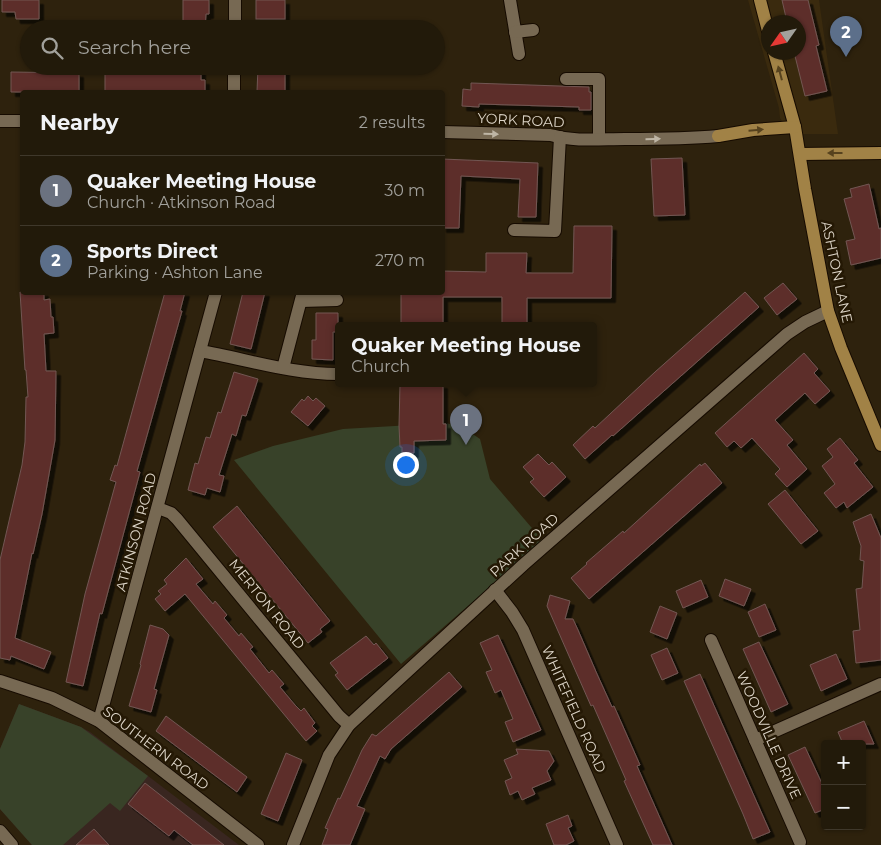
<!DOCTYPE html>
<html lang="en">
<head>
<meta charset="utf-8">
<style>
	:root { --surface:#221a0a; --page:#2e2718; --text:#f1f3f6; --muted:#a2a19c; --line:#3f382b; --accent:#1a73e8 }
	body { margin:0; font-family:Montserrat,sans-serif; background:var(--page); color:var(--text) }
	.controls { position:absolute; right:15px; bottom:15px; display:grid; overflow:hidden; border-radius:5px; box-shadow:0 1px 4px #0004 }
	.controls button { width:45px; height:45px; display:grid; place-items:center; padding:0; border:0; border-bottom:1px solid var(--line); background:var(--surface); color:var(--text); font:25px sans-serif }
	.compass { position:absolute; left:761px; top:15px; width:45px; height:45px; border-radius:50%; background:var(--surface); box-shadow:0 1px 4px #0004; rotate:236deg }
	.you { position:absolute; left:405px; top:464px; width:18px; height:18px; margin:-12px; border:4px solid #fff; border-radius:50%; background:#1a73e8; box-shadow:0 0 0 8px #1a73e833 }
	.badge { display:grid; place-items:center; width:32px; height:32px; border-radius:50%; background:var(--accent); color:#fff; font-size:16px; font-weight:700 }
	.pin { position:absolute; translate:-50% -41px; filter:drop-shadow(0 1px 2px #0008) }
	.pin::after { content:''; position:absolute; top:26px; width:18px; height:15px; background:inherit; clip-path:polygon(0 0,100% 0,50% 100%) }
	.popup { position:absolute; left:335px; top:322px; width:262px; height:65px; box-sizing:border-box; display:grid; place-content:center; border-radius:5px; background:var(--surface); filter:drop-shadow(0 1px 4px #0005); font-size:16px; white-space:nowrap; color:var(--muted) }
	.popup b { font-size:19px; color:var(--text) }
	.popup::after { content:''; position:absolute; left:50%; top:100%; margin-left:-10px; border:10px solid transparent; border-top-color:var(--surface) }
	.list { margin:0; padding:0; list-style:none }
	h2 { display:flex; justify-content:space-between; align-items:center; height:65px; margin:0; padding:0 20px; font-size:21px }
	h2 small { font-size:16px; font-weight:400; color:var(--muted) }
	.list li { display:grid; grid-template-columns:32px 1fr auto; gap:15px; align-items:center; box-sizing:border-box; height:70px; padding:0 20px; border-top:1px solid var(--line) }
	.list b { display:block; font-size:19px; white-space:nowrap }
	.list p { margin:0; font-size:16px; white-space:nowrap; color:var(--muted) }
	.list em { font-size:16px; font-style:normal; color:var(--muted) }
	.icon { flex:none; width:28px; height:28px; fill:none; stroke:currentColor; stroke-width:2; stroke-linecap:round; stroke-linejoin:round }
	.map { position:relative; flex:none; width:881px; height:845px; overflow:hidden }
	.search { position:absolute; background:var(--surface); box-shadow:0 1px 4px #0004; left:20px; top:20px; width:425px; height:55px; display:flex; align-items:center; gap:12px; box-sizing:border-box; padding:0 18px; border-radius:28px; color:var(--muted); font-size:19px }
	.panel { position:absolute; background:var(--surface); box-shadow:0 1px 4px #0004; left:20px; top:90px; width:425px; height:205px; border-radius:5px }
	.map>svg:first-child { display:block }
	.built { fill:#3a2a0e; fill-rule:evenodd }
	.education { fill:#392620 }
	.green { fill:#384229 }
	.building { fill:#5d2f2a; stroke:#725653; filter:url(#shadow) }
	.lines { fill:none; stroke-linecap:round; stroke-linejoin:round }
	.minor-casing { stroke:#160b00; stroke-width:14 }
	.major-casing { stroke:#160b00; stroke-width:14 }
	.minor { stroke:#776953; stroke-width:12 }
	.major { stroke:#a18246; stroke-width:12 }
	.oneway { fill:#56421e }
	.oneway2 { fill:#beb5a5 }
	.labels { text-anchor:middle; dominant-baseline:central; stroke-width:5; stroke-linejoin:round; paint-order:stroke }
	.street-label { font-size:14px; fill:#ddd5c8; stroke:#241804 }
</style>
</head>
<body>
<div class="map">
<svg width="881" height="845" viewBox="0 0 881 845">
	<defs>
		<filter id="shadow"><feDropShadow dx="4.5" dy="4.5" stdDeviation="0" flood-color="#0009"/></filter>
	</defs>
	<rect width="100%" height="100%" fill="#2e220d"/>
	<path class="built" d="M748,0H819L838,134H790L780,118L779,108ZM768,22H798V52H768Z"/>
	<path class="education" d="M19,704L81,727L90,732L239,845H32L0,809V749Z"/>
	<g class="green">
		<path d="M446,423L464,428L480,439L490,479L543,541L401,664L234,460L273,446L343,429Z"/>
		<path d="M19,704L81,727L148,776L120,811L110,803L63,845H32L0,809V749Z"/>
	</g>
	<g class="building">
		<path d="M2,0H39V19H16L15,12H2Z"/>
		<path d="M183,0H209V14H206L205,29H183Z"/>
		<rect x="256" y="0" width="29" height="19"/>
		<path d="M782,0H808L819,45L816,46L827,91L805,96L794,52H798V22H787Z"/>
		<path d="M153,66H201V80H205V92H105V71H153Z"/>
		<path d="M258,66H285V92H257Z"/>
		<path d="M11,72L79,73V92H11Z"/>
		<path d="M471,83L589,87V92H591V110H579V107L479,104V107L462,106L463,89L471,90Z"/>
		<path d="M682,158L685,215L654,216L651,159Z"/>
		<path d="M442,159L538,163L536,217H518L520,179L461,176L459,228H442Z"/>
		<path d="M869,184L879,229L881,228V258L851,265L846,241L855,239L844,199L852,197L850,189Z"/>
		<path d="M574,226H612L611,298H527V326H502V297H443V326H401V292H442V271L486,272V253H527L526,273H573Z"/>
		<path d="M783,283L797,299L777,315L764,298Z"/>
		<path d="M20,292H44V300L50,299L51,317H53L54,333L44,334L46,371H56L55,440L42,514L33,554L32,553L15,638L51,652L44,669L11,656L10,660L0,658V560L22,465L25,442L26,397H28L26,370H25Z"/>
		<path d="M165,292H185L180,311H182L137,471L140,472L110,584L102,614L100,613L83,686L66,682L85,594L116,482L110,480L115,465L117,466Z"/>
		<path d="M243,292H265L251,349L230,344Z"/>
		<path d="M745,292L759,307L613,436L612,435L585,459L573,445L593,426L595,428L655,372Z"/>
		<path d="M316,313H338V332H333V360L312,359V340H316Z"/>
		<path d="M804,353L818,369L814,373L830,391L815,404L805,393L775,420L793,440L787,445L807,469L787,487L775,474L780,469L752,438L741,448L734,441L727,447L715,433Z"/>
		<path d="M234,372L258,379L246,416L242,415L236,436L232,434L219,475L224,476L220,492L207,488L205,495L188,490L195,463L198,464L206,437L210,438L218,412L221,413Z"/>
		<path d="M400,384H443V424H446V440L414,441V453H402V447H400L399,426Z"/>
		<path d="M308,396L313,401L316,398L325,406L308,426L291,412L302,399L304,401Z"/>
		<path d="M840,438L858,460L854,463L873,487L847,508L844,502L836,508L824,493L835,484L822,466L833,457L827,449Z"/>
		<path d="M538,454L549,465L552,462L566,477L544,497L530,482L534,479L523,467Z"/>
		<path d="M705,463L722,483L589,599L571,578L587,564L586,563L623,531L624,533L700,464L701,466Z"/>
		<path d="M785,490L818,531L801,544L768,504Z"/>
		<path d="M237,506L330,621L320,629L322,632L308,643L213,527Z"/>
		<path d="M871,514L881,538V660L856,663L853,631L860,630L856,589L862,588L864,561L860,560L861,546L853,522Z"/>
		<path d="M186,558L203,579L196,584L213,604L215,601L227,615L224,618L239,636L241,633L253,647L250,649L269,673L272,670L284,684L280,687L295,705L301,711L304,708L315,723L312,726L317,731L306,741L185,594L165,611L155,599L161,594L158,591L167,584L164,580Z"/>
		<path d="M725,579L751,589L744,606L719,596Z"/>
		<path d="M701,580L708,597L683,608L676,591Z"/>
		<path d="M550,595L570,601L565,619H573L578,630L597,674L612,707L614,706L640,765L637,766L672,845H653L624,781L626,780L593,705L591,706L547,606Z"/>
		<path d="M765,604L776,630L759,637L748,612Z"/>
		<path d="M660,606L677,613L667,639L650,632Z"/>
		<path d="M150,625L163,629L169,635L154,689L157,690L151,712L129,706L141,665L140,664Z"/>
		<path d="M498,635L541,730L513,742L505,722L513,719L501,690L495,693L486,672L492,670L480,643Z"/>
		<path d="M366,636L374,645L376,643L388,658L347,690L335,675L338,673L330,663Z"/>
		<path d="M759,642L788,704L771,712L743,649Z"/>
		<path d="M667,648L678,673L662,680L651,655Z"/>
		<path d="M836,654L847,679L821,691L810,665Z"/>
		<path d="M449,672L462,687L391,749L385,759L380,756L357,806L365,809L350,845H322L328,829L325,828L338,798L340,799L362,750L372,734L376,736Z"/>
		<path d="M700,674L770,832L753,839L743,814L684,681Z"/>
		<path d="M166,716L247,777L237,792L156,731Z"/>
		<path d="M864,721L874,744H843L838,732Z"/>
		<path d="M805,747L825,790V809L815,813L788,755Z"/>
		<path d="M516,749L549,751L554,761L547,771L551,780L532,788L535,794L522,800L518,791L510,795L505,781L512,778L504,760L518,754Z"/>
		<path d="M286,753L302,760L278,821L261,814Z"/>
		<path d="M145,783L224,845H193L174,830L169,836L128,804Z"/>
		<path d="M568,815L572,826L568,828L574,841L566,845H554L546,824Z"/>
		<path d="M94,829L109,845H76Z"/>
	</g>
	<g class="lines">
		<g class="minor-casing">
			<g id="minor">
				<path d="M510,0L519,54"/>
				<path d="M235,29V0"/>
				<path d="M515,32L533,30"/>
				<path d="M566,79H599V139"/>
				<path d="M234,92V66"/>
				<path d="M0,121H22"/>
				<path d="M442,132L551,135C574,142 601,139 625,139C656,139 687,139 718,136"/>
				<path d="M514,230L555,231L560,137"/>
				<path d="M301,301L337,300"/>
				<path d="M200,351C246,359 291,374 338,374"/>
				<path d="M283,368L303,292"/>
				<path d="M158,508L171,513L177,519L339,716L349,725"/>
				<path d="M495,590L512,612L523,630L617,845"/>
				<path d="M711,640L800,842"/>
				<path d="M0,681L52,698L99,721L258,845"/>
				<path d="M99,721L216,292"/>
				<path d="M755,740L881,684"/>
				<path d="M0,831L12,845"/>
				<path d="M293,845L329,755L349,725L523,565L787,334L805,322L828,311"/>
			</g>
		</g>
		<g class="major-casing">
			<g id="major">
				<path d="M760,0L768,31"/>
				<path d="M774,52L795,127L805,189L828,311L841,348L881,445"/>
				<path d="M718,136L753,130L795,127"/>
				<path d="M800,154L881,153"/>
			</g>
		</g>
		<use href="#minor" class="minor"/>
		<use href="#major" class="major"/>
	</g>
	<defs><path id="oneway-solid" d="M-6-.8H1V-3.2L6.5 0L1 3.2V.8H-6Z" transform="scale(1.25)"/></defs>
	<g class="oneway">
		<use href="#oneway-solid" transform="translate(780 73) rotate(-105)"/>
		<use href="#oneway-solid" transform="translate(756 130) rotate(-5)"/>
		<use href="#oneway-solid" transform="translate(835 153) rotate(180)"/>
	</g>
	<g class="oneway2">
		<use href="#oneway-solid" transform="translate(491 134) rotate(2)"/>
		<use href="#oneway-solid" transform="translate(653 139) rotate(-1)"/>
	</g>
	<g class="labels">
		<g class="street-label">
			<text transform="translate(521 120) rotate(3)">YORK ROAD</text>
			<text transform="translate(837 272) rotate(78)">ASHTON LANE</text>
			<text transform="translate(136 532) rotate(-75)">ATKINSON ROAD</text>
			<text transform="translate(524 545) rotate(-42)">PARK ROAD</text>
			<text transform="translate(267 604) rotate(51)">MERTON ROAD</text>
			<text transform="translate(574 709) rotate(66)">WHITEFIELD ROAD</text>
			<text transform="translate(769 735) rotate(66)">WOODVILLE DRIVE</text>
			<text transform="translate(156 748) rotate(37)">SOUTHERN ROAD</text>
		</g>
	</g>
</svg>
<div class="controls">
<button>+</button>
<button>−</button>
</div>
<svg class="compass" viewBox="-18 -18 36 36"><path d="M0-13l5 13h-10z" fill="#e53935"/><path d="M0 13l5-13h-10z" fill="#a2a19c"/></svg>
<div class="you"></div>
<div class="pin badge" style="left:466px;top:445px;background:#6b7280">1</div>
<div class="popup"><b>Quaker Meeting House</b>Church</div>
<div class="pin badge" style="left:846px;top:57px;background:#5c6f8a">2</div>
<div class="search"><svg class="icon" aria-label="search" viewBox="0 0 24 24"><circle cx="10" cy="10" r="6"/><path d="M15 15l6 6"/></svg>Search here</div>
<section class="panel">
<h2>Nearby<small>2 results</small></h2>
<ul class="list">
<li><span class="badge" style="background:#6b7280">1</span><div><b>Quaker Meeting House</b><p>Church · Atkinson Road</p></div><em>30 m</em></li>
<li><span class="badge" style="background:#5c6f8a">2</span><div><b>Sports Direct</b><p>Parking · Ashton Lane</p></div><em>270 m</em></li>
</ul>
</section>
</div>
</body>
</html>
